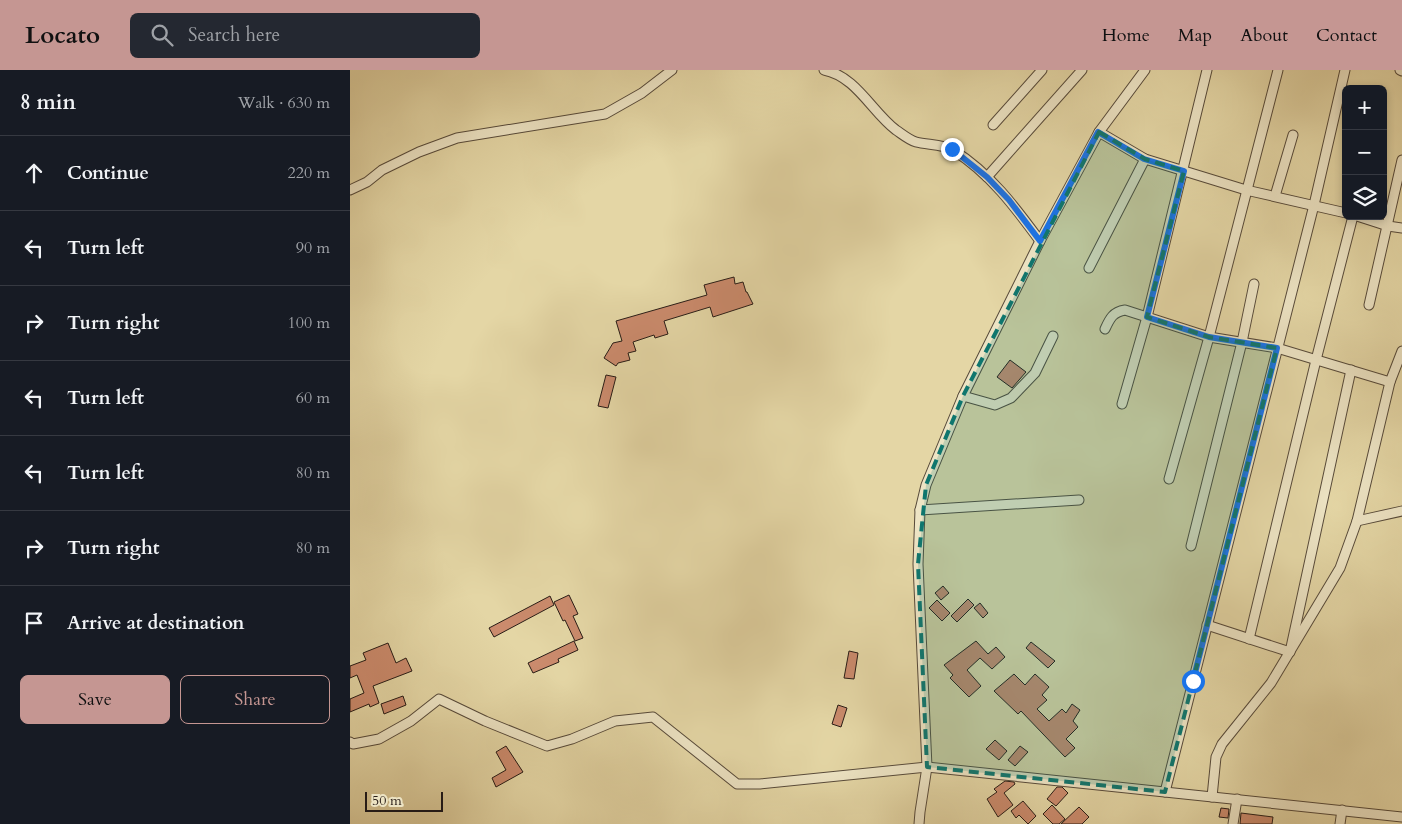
<!DOCTYPE html>
<html lang="en">
<head>
<meta charset="utf-8">
<style>
	:root { --surface:#171b24; --page:#242831; --text:#f1f3f6; --muted:#9ea1a6; --line:#363941; --accent:#c59692 }
	body { margin:0; font-family:Cardo,serif; background:var(--page); color:var(--text) }
	.controls { position:absolute; right:15px; top:15px; display:grid; overflow:hidden; border-radius:8px; box-shadow:0 2px 8px #0003 }
	.controls button { width:45px; height:45px; display:grid; place-items:center; padding:0; border:0; border-bottom:1px solid var(--line); background:var(--surface); color:var(--text); font:25px sans-serif }
	.scale { position:absolute; left:15px; bottom:12px; width:78px; box-sizing:border-box; padding-left:5px; border:2px solid #281c16; border-top:0; font-size:14px; line-height:18px; white-space:nowrap; color:#281c16; -webkit-text-stroke:4px #ede4c4; paint-order:stroke }
	.stop { position:absolute; width:15px; height:15px; margin:-11px; border:4px solid #1a73e8; border-radius:50%; background:#fff }
	.stop.end { background:#1a73e8; border-color:#fff; box-shadow:0 1px 5px #0008 }
	.list { margin:0; padding:0; list-style:none }
	h2 { display:flex; justify-content:space-between; align-items:center; height:65px; margin:0; padding:0 20px; font-size:21px }
	h2 small { font-size:16px; font-weight:400; color:var(--muted) }
	.list li { display:grid; grid-template-columns:32px 1fr auto; gap:15px; align-items:center; box-sizing:border-box; height:75px; padding:0 20px; border-top:1px solid var(--line) }
	.list b { display:block; font-size:19px; white-space:nowrap }
	.list em { font-size:16px; font-style:normal; color:var(--muted) }
	.actions { display:flex; gap:10px; padding:15px 20px }
	.actions a { flex:1; padding:11px 0; border:1px solid var(--accent); border-radius:8px; text-align:center; font-size:18px; color:var(--accent) }
	.actions .main { background:var(--accent); color:#111 }
	.icon { flex:none; width:28px; height:28px; fill:none; stroke:currentColor; stroke-width:2; stroke-linecap:round; stroke-linejoin:round }
	.map { position:relative; flex:none; width:1052px; height:754px; overflow:hidden }
	header { display:flex; align-items:center; gap:30px; box-sizing:border-box; height:70px; padding:0 25px; background:var(--accent); color:#111 }
	header strong { font-size:24px }
	nav { display:flex; gap:28px; margin-inline-start:auto; font-size:18px }
	.search { width:350px; height:45px; background:var(--page); display:flex; align-items:center; gap:12px; box-sizing:border-box; padding:0 18px; border-radius:8px; color:var(--muted); font-size:19px }
	main { display:flex }
	aside { flex:1; background:var(--surface) }
	.map>svg:first-child { display:block }
	.building { fill:#cb8b6d; stroke:#281c16 }
	.lines { fill:none; stroke-linecap:round; stroke-linejoin:round }
	.street-casing { stroke:#574a3a; stroke-width:11 }
	.street { stroke:#ede4c4; stroke-width:9 }
	.route { stroke:#1a73e8; stroke-width:6 }
	.marked { fill:#0f766e; fill-opacity:0.2; stroke:#0f766e; stroke-width:4; stroke-dasharray:10 6; stroke-linejoin:round }
</style>
</head>
<body>
<header>
<strong>Locato</strong>
<div class="search"><svg class="icon" aria-label="search" viewBox="0 0 24 24"><circle cx="10" cy="10" r="6"/><path d="M15 15l6 6"/></svg>Search here</div>
<nav><a>Home</a><a>Map</a><a>About</a><a>Contact</a></nav>
</header>
<main>
<aside>
<h2>8 min<small>Walk · 630 m</small></h2>
<ul class="list">
<li><svg class="icon" aria-label="ahead" viewBox="0 0 24 24"><path d="M12 20V5M6 11l6-6 6 6"/></svg><div><b>Continue</b></div><em>220 m</em></li>
<li><svg class="icon" aria-label="left" viewBox="0 0 24 24"><path d="M17 20v-9H6M10 6l-5 5 5 5"/></svg><div><b>Turn left</b></div><em>90 m</em></li>
<li><svg class="icon" aria-label="right" viewBox="0 0 24 24"><path d="M7 20v-9h11M14 6l5 5-5 5"/></svg><div><b>Turn right</b></div><em>100 m</em></li>
<li><svg class="icon" aria-label="left" viewBox="0 0 24 24"><path d="M17 20v-9H6M10 6l-5 5 5 5"/></svg><div><b>Turn left</b></div><em>60 m</em></li>
<li><svg class="icon" aria-label="left" viewBox="0 0 24 24"><path d="M17 20v-9H6M10 6l-5 5 5 5"/></svg><div><b>Turn left</b></div><em>80 m</em></li>
<li><svg class="icon" aria-label="right" viewBox="0 0 24 24"><path d="M7 20v-9h11M14 6l5 5-5 5"/></svg><div><b>Turn right</b></div><em>80 m</em></li>
<li><svg class="icon" aria-label="arrive" viewBox="0 0 24 24"><path d="M6 21V4h12l-3 4 3 4H6"/></svg><div><b>Arrive at destination</b></div></li>
</ul>
<div class="actions"><a class="main">Save</a><a>Share</a></div>
</aside>
<div class="map">
<svg width="1052" height="754" viewBox="0 0 1052 754">
	<rect width="100%" height="100%" fill="#e4d6a5"/>
	<filter id="stains"><feTurbulence type="fractalNoise" baseFrequency=".004" numOctaves="4"/><feColorMatrix values="0 0 0 0 .2 0 0 0 0 .09 0 0 0 0 .02 0 0 0 .5 -.17"/></filter>
	<radialGradient id="worn" r=".72"><stop offset=".6" stop-color="#630" stop-opacity="0"/><stop offset="1" stop-color="#630" stop-opacity=".3"/></radialGradient>
	<g class="building">
		<path d="M384,207L385,214L393,212L396,222H397L403,234L363,247L360,237L314,251L318,264L305,268L304,265L283,272L286,281L278,283L280,290L268,293L266,296L254,288L263,273L272,271L266,251L357,225L354,215Z"/>
		<path d="M660,290L676,302L662,318L647,307Z"/>
		<path d="M256,305L266,307L258,338L248,336Z"/>
		<path d="M593,516L599,523L591,530L585,523Z"/>
		<path d="M219,525L228,544L223,546L233,568L225,571L215,550L213,551L204,532Z"/>
		<path d="M200,526L204,535L144,567L139,558Z"/>
		<path d="M618,529L624,535L607,552L601,546Z"/>
		<path d="M587,530L600,543L592,551L579,538Z"/>
		<path d="M630,533L638,543L633,548L624,538Z"/>
		<path d="M224,571L228,580L208,589L209,592L183,603L178,593Z"/>
		<path d="M626,571L638,584L646,577L655,587L642,599L630,588L617,600L631,616L619,627L600,608L603,605L594,595Z"/>
		<path d="M681,572L705,591L698,598L676,578Z"/>
		<path d="M38,573L46,593L56,588L62,601L23,616L29,633L20,637L19,634L0,642V629L14,623L7,605L0,608V596L16,590L13,583Z"/>
		<path d="M499,581L508,583L504,609L494,608Z"/>
		<path d="M664,604L675,615L685,604L699,617L692,625L697,630L687,639L699,651L712,639L716,643L722,634L730,640L723,651L728,657L716,669L725,678L715,687L671,641L668,644L644,621Z"/>
		<path d="M53,626L56,635L34,644L31,634Z"/>
		<path d="M488,635L497,638L491,657L482,654Z"/>
		<path d="M645,670L657,681L649,690L636,679Z"/>
		<path d="M156,676L173,702L146,717L142,708L156,700L146,682Z"/>
		<path d="M670,676L678,682L665,696L658,690Z"/>
		<path d="M655,711L664,712L665,714L654,723L663,735L648,747L637,729L647,722L644,719Z"/>
		<path d="M707,717H712L718,723L706,736L697,729Z"/>
		<path d="M673,731L686,746L678,754L669,745L666,748L661,741Z"/>
		<path d="M702,735L715,749L709,754H703L693,744Z"/>
		<path d="M729,737L739,747L732,754H711Z"/>
		<path d="M871,738L879,739L878,748L869,747Z"/>
		<path d="M891,743L923,747L922,754H890Z"/>
	</g>
	<g class="lines">
		<g class="street-casing">
			<g id="street">
				<path d="M474,0C506,6 522,42 546,60C552,64 559,70 566,72C577,75 593,74 603,80C640,103 665,137 690,171"/>
				<path d="M1050,0L1052,1"/>
				<path d="M643,55L692,0"/>
				<path d="M749,62L795,89L896,120L996,143"/>
				<path d="M637,107L732,0"/>
				<path d="M0,120L17,112L32,100L69,82L107,68L255,44L292,23L322,0"/>
				<path d="M925,126L943,65"/>
				<path d="M1007,146L1038,156L1052,158"/>
				<path d="M739,198L795,89"/>
				<path d="M1019,235L1052,90"/>
				<path d="M755,259C760,248 763,242 775,240L859,267L927,278L1040,312"/>
				<path d="M613,326L645,335L661,328L685,303L703,266"/>
				<path d="M772,334L797,247L857,0"/>
				<path d="M819,409L859,267L928,0"/>
				<path d="M570,440L729,430"/>
				<path d="M1007,451L1052,441"/>
				<path d="M841,476L892,272L904,214"/>
				<path d="M857,555L940,582L1001,300"/>
				<path d="M899,569L966,290L1003,146"/>
				<path d="M0,672L3,674L29,669L61,651L89,629L135,651L197,676L222,669L265,651L303,647L387,714H410L577,697L1052,747"/>
				<path d="M815,722L964,135L995,0"/>
				<path d="M862,727L866,687L872,674L921,613L990,498L1007,451L1040,312L1052,281"/>
				<path d="M569,754L570,742L577,697L568,494L570,440L576,415L613,326L690,171L749,62L795,0"/>
				<path d="M883,754L887,729"/>
				<path d="M990,754L992,740"/>
			</g>
		</g>
		<use href="#street" class="street"/>
	</g>
	<g class="lines">
		<path class="route" d="M602,79L637,107L659,130L690,171L748,62L794,89L834,101L797,247L859,267L927,278L843,611"/>
	</g>
	<path class="marked" d="M749,62L795,89L834,101L797,247L859,267L927,278L815,722L577,697L568,494L576,415L613,326Z"/>
	<rect width="100%" height="100%" filter="url(#stains)"/>
	<rect width="100%" height="100%" fill="url(#worn)"/>
</svg>
<div class="controls">
<button>+</button>
<button>−</button>
<button><svg class="icon" aria-label="layers" viewBox="0 0 24 24"><path d="M12 4l9 5-9 5-9-5zM3 14l9 5 9-5"/></svg></button>
</div>
<div class="scale">50 m</div>
<div class="stop" style="left:843px;top:611px"></div>
<div class="stop end" style="left:602px;top:79px"></div>
</div>
</main>
</body>
</html>
